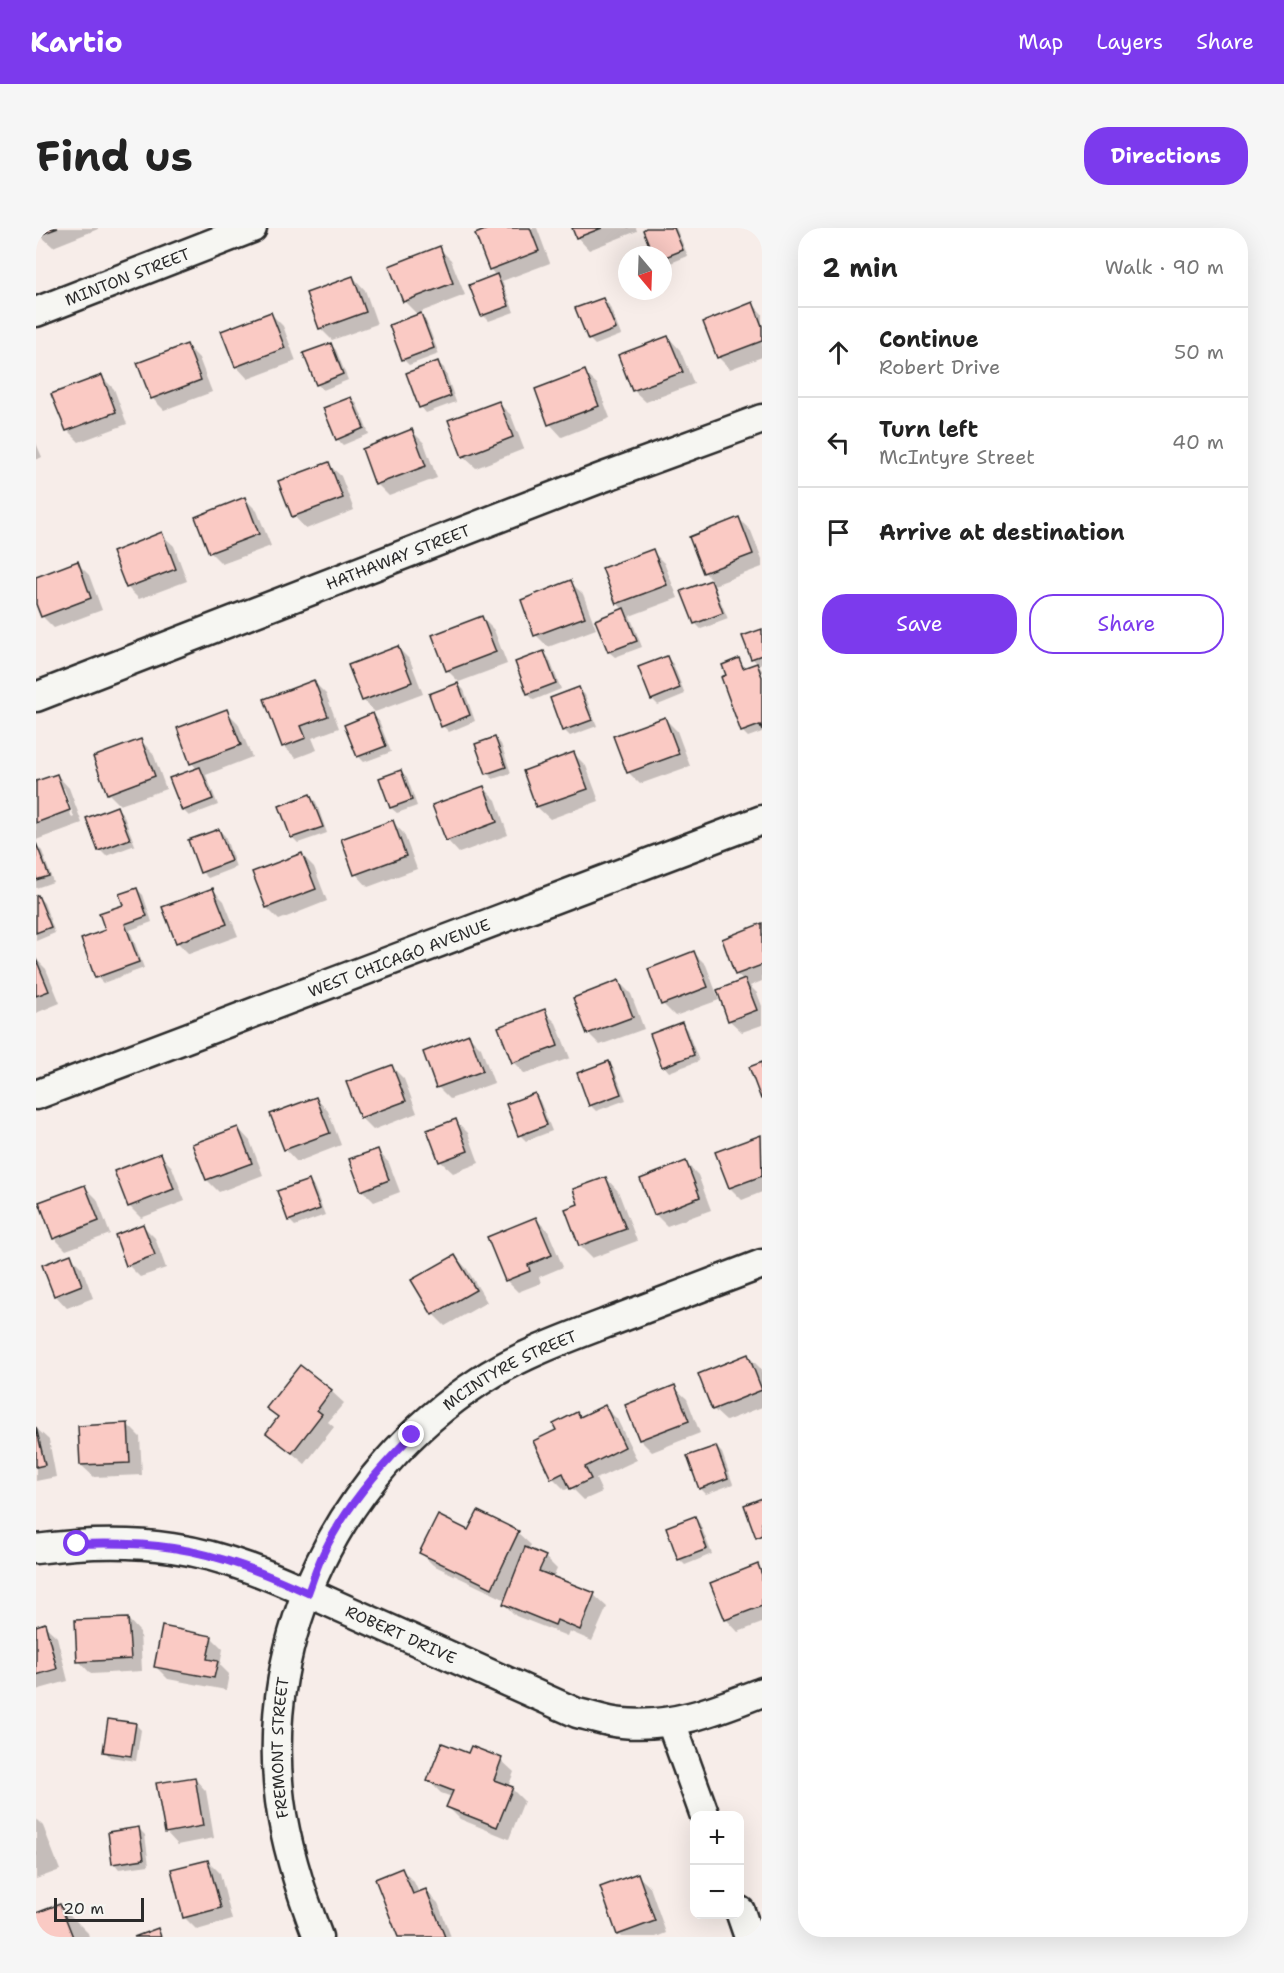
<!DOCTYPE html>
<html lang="en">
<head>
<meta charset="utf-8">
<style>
	:root { --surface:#fff; --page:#f6f6f6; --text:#222; --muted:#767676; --line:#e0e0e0; --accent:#7c3aed }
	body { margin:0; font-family:"Shantell Sans",sans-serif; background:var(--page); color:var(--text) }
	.controls { position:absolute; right:18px; bottom:18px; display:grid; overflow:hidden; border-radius:12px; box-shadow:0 6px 24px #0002 }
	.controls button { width:54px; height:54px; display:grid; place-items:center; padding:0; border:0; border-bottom:2px solid var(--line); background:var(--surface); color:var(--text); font:30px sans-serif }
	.compass { position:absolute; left:582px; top:18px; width:54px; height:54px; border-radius:50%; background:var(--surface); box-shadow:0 6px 24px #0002; rotate:161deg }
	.scale { position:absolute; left:18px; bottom:15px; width:90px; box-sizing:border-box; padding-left:6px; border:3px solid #2b2b2b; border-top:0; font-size:16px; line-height:21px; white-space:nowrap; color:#2b2b2b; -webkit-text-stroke:4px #f6f6f2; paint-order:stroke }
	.stop { position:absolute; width:18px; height:18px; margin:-14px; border:4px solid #7c3aed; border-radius:50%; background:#fff }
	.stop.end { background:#7c3aed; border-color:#fff; box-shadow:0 2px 6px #0008 }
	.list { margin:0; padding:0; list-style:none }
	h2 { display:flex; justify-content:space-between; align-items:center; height:78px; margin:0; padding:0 24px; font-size:26px }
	h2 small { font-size:20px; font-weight:400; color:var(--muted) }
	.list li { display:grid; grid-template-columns:39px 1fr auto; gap:18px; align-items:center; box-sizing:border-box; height:90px; padding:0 24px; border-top:2px solid var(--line) }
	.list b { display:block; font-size:22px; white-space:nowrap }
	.list p { margin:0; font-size:20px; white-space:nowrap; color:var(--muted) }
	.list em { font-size:20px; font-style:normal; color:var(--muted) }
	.actions { display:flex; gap:12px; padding:18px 24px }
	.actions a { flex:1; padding:14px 0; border:2px solid var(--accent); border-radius:24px; text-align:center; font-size:21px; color:var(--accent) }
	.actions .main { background:var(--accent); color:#fff }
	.icon { flex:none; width:33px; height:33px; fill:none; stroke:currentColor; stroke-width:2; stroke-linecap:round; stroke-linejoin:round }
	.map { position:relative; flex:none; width:726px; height:1709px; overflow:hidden; border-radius:24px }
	header { display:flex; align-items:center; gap:36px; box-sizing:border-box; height:84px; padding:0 30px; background:var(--accent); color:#fff }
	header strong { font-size:28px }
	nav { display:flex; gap:33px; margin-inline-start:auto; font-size:21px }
	.intro { display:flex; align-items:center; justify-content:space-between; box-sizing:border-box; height:144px; padding:0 36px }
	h1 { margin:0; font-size:42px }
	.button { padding:15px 27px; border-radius:24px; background:var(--accent); color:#fff; font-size:21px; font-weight:700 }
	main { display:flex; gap:36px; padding:0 36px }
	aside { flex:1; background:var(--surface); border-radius:24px; box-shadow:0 6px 24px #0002 }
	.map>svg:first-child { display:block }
	.shadow { fill:#0003; fill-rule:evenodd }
	.building { fill:#facac4; stroke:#2b2b2b; stroke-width:1.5 }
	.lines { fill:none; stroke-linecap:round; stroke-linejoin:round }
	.minor-casing { stroke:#2b2b2b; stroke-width:33 }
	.minor { stroke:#f6f6f2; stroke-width:28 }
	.route { stroke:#7c3aed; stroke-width:8 }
	.labels { text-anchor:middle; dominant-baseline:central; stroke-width:4.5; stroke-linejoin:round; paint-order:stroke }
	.street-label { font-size:16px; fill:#2b2b2b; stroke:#f6f6f2 }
</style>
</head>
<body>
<header>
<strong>Kartio</strong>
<nav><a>Map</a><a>Layers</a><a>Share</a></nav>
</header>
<div class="intro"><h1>Find us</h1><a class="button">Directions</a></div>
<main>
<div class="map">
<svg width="726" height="1709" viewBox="0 0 726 1709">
	<rect width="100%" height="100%" fill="#f7ede9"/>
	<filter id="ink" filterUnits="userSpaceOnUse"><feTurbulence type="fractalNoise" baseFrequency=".0167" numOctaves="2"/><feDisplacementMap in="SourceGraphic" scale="12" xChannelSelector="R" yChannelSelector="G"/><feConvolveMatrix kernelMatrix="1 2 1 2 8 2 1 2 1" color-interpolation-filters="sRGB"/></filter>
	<g filter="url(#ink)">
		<g class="shadow">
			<path d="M2,0H62V1L17,19L4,7Z"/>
			<path d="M458,0H501L514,35L466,53L478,84L453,93L447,87L435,57L460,48L454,41Z"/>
			<path d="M537,0H600L601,3L553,22L541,9Z"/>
			<path d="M614,0H640L652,28L627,38V27H618Z"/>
			<path d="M403,20L415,32L429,67L382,85L390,93L403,126L373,137L367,131L383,88L368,73Z"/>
			<path d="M317,49L329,62L341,96L296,112L284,100Z"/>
			<path d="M567,71L573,77L585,107L559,117L553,111Z"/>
			<path d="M717,76L726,86V129L694,141L682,129Z"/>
			<path d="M235,86L247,98L260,133L212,151L200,138Z"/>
			<path d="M632,109L644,122L658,156L610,174L597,162Z"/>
			<path d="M294,116L300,122L312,152L287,162L281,156Z"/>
			<path d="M151,118L163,130L176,164L128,182L116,170Z"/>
			<path d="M402,135L408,140L420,174L390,185L385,179Z"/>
			<path d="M548,144L561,156L574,190L526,209L514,196L501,162Z"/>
			<path d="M66,149L78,161L91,196L43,214L31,202Z"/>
			<path d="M315,170L321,176L333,206L307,217L301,211Z"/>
			<path d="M462,175L475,187L488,221L440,240L427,228Z"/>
			<path d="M376,203L388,215L401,250L353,268L341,256Z"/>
			<path d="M0,215L6,229L0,232Z"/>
			<path d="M292,236L305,248L318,282L270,301L258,288Z"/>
			<path d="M209,271L221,283L235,318L186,336L174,324Z"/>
			<path d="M703,291L715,303L726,331V339L678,357L692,391L665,401L659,395L647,364L677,353L668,344Z"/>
			<path d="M125,306L138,318L151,353L103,371L91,359Z"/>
			<path d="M616,323L628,335L642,370L594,388L606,419L579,429L573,424L588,382L582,376L568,341Z"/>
			<path d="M41,335L53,347L66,382L18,400L6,388L0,372V351Z"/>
			<path d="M534,354L547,366L560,401L512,419L500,407Z"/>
			<path d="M446,390L458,402L471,436L423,454L411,442Z"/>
			<path d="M726,403V435L721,437L726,442V504L712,509L706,503L692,448L703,432L710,441L722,436L716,430Z"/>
			<path d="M362,420L374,432L387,466L339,484L327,472Z"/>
			<path d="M507,424L513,430L525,461L498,472L492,466L481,435Z"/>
			<path d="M631,430L637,436L649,466L622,477L616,471Z"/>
			<path d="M278,454L290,466L303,500L276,510L281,522L260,530L247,518Z"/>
			<path d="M422,456L428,462L439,493L413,504L407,498Z"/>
			<path d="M543,461L549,467L561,498L534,508L528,502Z"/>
			<path d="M190,483L202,495L216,529L170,547L182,577L153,588L147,582L161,541L156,535L143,501Z"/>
			<path d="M337,487L343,493L355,524L328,534L322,528Z"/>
			<path d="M629,491L641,503L654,538L604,556L592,544Z"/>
			<path d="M459,510L465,516L475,545L457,551L451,545Z"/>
			<path d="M105,513L117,525L130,561L84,577L72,565Z"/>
			<path d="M538,526L550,538L563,573L514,591L501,579L489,544Z"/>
			<path d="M365,543L371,549L381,578L361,585L355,580L345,551Z"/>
			<path d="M21,547L33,560L46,595L0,612V555ZM25,560H28L38,589L36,590Z"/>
			<path d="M447,559L460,572L472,607L423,625L411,612Z"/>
			<path d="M274,568L280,574L291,605L262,615L256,609Z"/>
			<path d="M81,580L87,586L99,617L70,628L64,622Z"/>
			<path d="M356,593L368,606L381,641L332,659L320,646L307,612Z"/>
			<path d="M183,602L189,608L200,639L172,650L166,644Z"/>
			<path d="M0,617L6,623L17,654L0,660Z"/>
			<path d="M266,627L278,639L291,673L243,692L231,680L218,645Z"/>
			<path d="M101,661L107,667L116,694L94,702L108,740L67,755L61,749L71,703Z"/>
			<path d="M176,661L188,673L202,708L153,726L141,714Z"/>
			<path d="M2,669L8,675L19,705L0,713V670Z"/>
			<path d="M726,697V753L714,758L721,765L726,778V797L706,804L693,792L708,753L700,746Z"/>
			<path d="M658,725L670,737L683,772L639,788L627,776Z"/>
			<path d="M0,731L10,741L24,775L0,785Z"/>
			<path d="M583,754L595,766L608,801L564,817L552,805Z"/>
			<path d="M508,783L520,795L534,830L489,846L477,834Z"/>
			<path d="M646,796L651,802L663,833L633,844L628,838Z"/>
			<path d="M433,808L445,820L458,855L414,871L402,859Z"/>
			<path d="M572,835L578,841L590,872L560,883L554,877Z"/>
			<path d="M356,839L368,851L381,885L337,902L325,890Z"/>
			<path d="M499,867L504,873L516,903L490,913L484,907L472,877Z"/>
			<path d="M280,870L292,883L305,917L261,934L249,921Z"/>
			<path d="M420,893L432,905L443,935L417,945L404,933Z"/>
			<path d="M202,900L214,913L227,947L183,964L171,952Z"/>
			<path d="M725,909L726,964L706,972L694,960L681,925Z"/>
			<path d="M341,922L353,935L364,964L338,974L326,962Z"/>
			<path d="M124,927L136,939L149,973L105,990L93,978Z"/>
			<path d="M650,935L662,947L675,982L631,998L619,986Z"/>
			<path d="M570,950L582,963L601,1013L556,1030L544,1018L531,982L544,977Z"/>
			<path d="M273,954L278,959L289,987L259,998L253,992Z"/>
			<path d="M49,959L61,971L74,1006L30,1022L18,1010Z"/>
			<path d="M500,991L512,1003L527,1039L503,1049L505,1055L482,1064L470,1052Z"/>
			<path d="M107,998L119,1010L130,1040L104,1049L92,1037Z"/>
			<path d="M34,1028L46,1040L57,1070L31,1080L19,1067Z"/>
			<path d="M419,1028L431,1041L451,1074L409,1098L397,1086Z"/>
			<path d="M712,1128L724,1140L726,1145V1179L690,1193L677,1181Z"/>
			<path d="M638,1159L651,1171L664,1205L616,1224L604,1212L591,1178Z"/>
			<path d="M295,1163L308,1175L292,1194L298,1199L269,1236L232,1205L243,1190L232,1180Z"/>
			<path d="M569,1179L581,1191L601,1232L560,1251L566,1264L548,1272L535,1259L529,1262L517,1250L522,1202L541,1186L546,1190Z"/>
			<path d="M92,1197L104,1209L106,1247L58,1249L45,1237Z"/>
			<path d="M0,1200L13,1212L20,1249L0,1253Z"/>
			<path d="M680,1219L686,1225L697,1256L670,1266L664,1260Z"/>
			<path d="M442,1285L482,1305L495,1317L492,1322L509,1329L521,1341L517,1350L558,1367L571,1379L556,1413L533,1403L531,1408L480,1388L468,1376L470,1372L397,1337L385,1325L433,1304Z"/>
			<path d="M658,1290L664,1296L676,1326L649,1337L643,1331Z"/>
			<path d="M721,1338L726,1343V1395L702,1404L690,1391Z"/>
			<path d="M92,1391L104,1404L106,1443L55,1446L43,1433Z"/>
			<path d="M8,1397L21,1409L32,1453L0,1462V1399Z"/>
			<path d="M175,1409L187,1421L184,1437L193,1446L190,1462L132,1451L119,1438Z"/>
			<path d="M99,1496L105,1502L100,1533L74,1529L69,1523Z"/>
			<path d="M433,1527L465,1532L478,1544L472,1559L476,1561L488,1573L473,1611L424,1591L412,1579L416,1569L405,1565L392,1552Z"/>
			<path d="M158,1550L170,1563L178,1610L142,1617L130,1604Z"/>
			<path d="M0,1591L7,1598L24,1642L0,1651Z"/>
			<path d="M103,1601L109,1607L113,1637L83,1641L78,1635Z"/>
			<path d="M172,1633L184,1645L196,1692L161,1702L148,1689Z"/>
			<path d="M366,1642L378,1654L383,1665L390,1663L402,1675L415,1709H364Z"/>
			<path d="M601,1647L614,1659L630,1705L620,1709H585L582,1706Z"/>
			<path d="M24,1677L52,1705L53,1709H0V1687Z"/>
		</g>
		<g class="building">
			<path d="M0,0H22L3,7Z"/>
			<path d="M454,0H494L503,23L453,42L439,6Z"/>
			<path d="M536,0H566L540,10Z"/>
			<path d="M610,0H638L647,22L627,30V27H617L607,2Z"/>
			<path d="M404,18L417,55L367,74L353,38Z"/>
			<path d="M461,46L473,78L445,88L433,57Z"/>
			<path d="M317,48L330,84L283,101L270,65Z"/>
			<path d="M567,70L580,101L552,112L539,80Z"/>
			<path d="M717,74L726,98V113L681,130L667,94Z"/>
			<path d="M235,84L249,120L199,139L185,103Z"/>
			<path d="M385,85L398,120L366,132L353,97Z"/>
			<path d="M632,108L647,144L596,163L582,127Z"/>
			<path d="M295,115L307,146L280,157L267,125Z"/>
			<path d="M151,116L165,152L115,171L101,135Z"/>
			<path d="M402,133L415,168L383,180L370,145Z"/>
			<path d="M549,142L563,178L512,197L499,161Z"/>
			<path d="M66,147L80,184L30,203L15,166Z"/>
			<path d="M315,169L328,200L300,212L287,180Z"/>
			<path d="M463,173L477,209L426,229L412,192Z"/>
			<path d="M376,201L390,238L339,257L326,221Z"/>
			<path d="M293,234L307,270L256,289L242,253Z"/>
			<path d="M209,269L223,306L173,325L159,289Z"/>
			<path d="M703,289L717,326L667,345L653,309Z"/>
			<path d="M126,304L140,341L90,360L76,324Z"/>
			<path d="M617,321L631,357L580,376L566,340Z"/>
			<path d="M42,333L55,370L5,389L0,376V349Z"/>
			<path d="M535,352L549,389L498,408L485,372Z"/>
			<path d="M675,352L687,385L658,396L645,363Z"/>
			<path d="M588,380L601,413L572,424L559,392Z"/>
			<path d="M446,388L460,424L410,443L396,407Z"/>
			<path d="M726,401V427L715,431L706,408Z"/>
			<path d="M362,418L376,454L326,473L312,437Z"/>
			<path d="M508,423L520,455L491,466L479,434Z"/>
			<path d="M631,428L644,460L615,472L602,439Z"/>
			<path d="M703,430L707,440L721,435L726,449V502L724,497L705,504L685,449L690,447L686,437Z"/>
			<path d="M278,452L292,488L265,498L270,510L246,519L228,471Z"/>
			<path d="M422,455L434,487L405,499L393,466Z"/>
			<path d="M543,459L556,492L526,503L514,470Z"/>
			<path d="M191,481L205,517L154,536L141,500Z"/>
			<path d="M337,485L350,518L321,529L308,497Z"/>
			<path d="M629,489L643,526L591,545L577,508Z"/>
			<path d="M459,509L470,539L450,546L439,516Z"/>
			<path d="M105,511L119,548L71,566L57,529Z"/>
			<path d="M538,524L552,561L500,579L487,543Z"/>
			<path d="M164,539L177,571L146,583L133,550Z"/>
			<path d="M365,542L376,572L354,580L343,550Z"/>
			<path d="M21,546L34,582L0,595V553Z"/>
			<path d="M448,558L461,594L410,613L396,577Z"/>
			<path d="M274,566L287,599L255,610L243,578Z"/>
			<path d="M81,578L94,611L62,623L50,590Z"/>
			<path d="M357,592L370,628L318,647L305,611Z"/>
			<path d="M183,601L195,633L164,645L152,612Z"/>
			<path d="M0,615L13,648L0,652Z"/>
			<path d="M266,625L280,661L230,680L216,644Z"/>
			<path d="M101,660L111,688L89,696L103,734L59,750L45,711L69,702L63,685L87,677L83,666Z"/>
			<path d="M177,660L191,696L140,715L126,679Z"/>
			<path d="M2,667L15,699L0,705V668Z"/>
			<path d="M726,695V737L699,747L686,711Z"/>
			<path d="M658,723L672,759L625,777L612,741Z"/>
			<path d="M0,731L13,763L0,768Z"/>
			<path d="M709,751L721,782L692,793L681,762Z"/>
			<path d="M583,752L597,789L551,806L537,770Z"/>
			<path d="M509,781L522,818L476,835L462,799Z"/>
			<path d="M646,794L658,827L626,839L614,806Z"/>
			<path d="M433,806L447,843L400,860L387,824Z"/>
			<path d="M573,833L585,866L553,878L541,845Z"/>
			<path d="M726,834V871H725L713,839Z"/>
			<path d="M356,837L370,873L324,890L310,854Z"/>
			<path d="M499,865L511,897L482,908L470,876Z"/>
			<path d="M280,869L294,905L248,922L234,886Z"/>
			<path d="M420,891L432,923L403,934L391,902Z"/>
			<path d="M202,899L216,935L170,952L156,916Z"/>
			<path d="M725,907L726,948L693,960L679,924Z"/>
			<path d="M342,921L353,952L325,963L313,931Z"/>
			<path d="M125,925L138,961L92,979L78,943Z"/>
			<path d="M650,933L664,969L618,987L604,951Z"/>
			<path d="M570,949L590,1001L543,1018L529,981L542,976L537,961Z"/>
			<path d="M273,952L284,981L252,993L241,963Z"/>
			<path d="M49,957L63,993L17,1011L3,974Z"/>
			<path d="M500,989L516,1027L492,1037L494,1043L469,1053L451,1009Z"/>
			<path d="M107,996L119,1027L90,1038L79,1007Z"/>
			<path d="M35,1026L46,1057L18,1068L6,1037Z"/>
			<path d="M419,1027L440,1062L396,1087L375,1052Z"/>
			<path d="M712,1126L726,1162L676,1182L662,1146Z"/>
			<path d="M264,1137L296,1162L281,1182L286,1186L256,1225L230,1205L242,1189L230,1180Z"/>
			<path d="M639,1157L653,1193L603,1212L589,1177Z"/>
			<path d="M569,1177L589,1219L549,1239L555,1251L534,1261L527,1245L515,1251L497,1213L520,1202L517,1196L541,1184L544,1189Z"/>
			<path d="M92,1195L94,1235L44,1237L42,1198Z"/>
			<path d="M0,1199L9,1237L0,1239Z"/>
			<path d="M680,1218L692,1250L663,1261L651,1228Z"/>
			<path d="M726,1270V1307L720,1310L708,1277Z"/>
			<path d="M442,1283L483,1303L456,1360L383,1325L402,1287L432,1302Z"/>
			<path d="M659,1288L671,1321L642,1332L630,1299Z"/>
			<path d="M489,1319L510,1328L503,1343L559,1365L544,1402L521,1392L519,1397L467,1376Z"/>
			<path d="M722,1336L726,1347V1378L689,1392L674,1355Z"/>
			<path d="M92,1390L95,1431L41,1434L39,1392Z"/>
			<path d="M9,1395L21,1441L0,1447V1398Z"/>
			<path d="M126,1398L176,1408L171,1431L182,1433L178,1450L118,1439Z"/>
			<path d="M72,1491L100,1495L95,1528L67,1524Z"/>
			<path d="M406,1515L432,1525L435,1518L466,1530L458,1552L477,1559L461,1599L410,1579L417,1563L391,1553Z"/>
			<path d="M159,1549L167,1598L129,1605L120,1555Z"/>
			<path d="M103,1599L108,1631L76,1636L72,1604Z"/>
			<path d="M172,1632L185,1680L147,1690L135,1641Z"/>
			<path d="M366,1640L377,1666L390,1661L409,1709H362L339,1651Z"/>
			<path d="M602,1645L619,1693L581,1707L564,1659Z"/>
			<path d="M24,1676L37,1709H0V1685Z"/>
			<path d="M122,1700L125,1709H98Z"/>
		</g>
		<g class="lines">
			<g class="minor-casing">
				<g id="minor">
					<path id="s1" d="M0,84L216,0"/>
					<path id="s2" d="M0,469L565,250L726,191"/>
					<path id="s3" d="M0,867L726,592"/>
					<path id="s4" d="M0,1321C46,1315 90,1313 136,1320C201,1329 261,1360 320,1386C394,1419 467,1452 541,1485C556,1488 571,1494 586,1495C636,1500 680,1482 726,1464"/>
					<path d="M635,1494L669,1588"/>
					<path d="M704,1683L713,1709"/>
					<path id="s5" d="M282,1709C265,1665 250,1620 244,1573C223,1407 305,1244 444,1153C484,1127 531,1110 576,1093C626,1074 676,1055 726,1036"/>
				</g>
			</g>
			<use href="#minor" class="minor"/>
		</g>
	</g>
	<g class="lines" filter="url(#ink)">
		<path class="route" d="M41,1316C73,1315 105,1315 137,1320C184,1327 229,1345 272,1365C277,1352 281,1338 287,1326C308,1281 342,1242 376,1207"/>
	</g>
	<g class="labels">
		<g class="street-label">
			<text stroke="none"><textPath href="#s1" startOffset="98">MINTON STREET</textPath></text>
			<text stroke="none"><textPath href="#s2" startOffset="388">HATHAWAY STREET</textPath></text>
			<text stroke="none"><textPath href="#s3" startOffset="388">WEST CHICAGO AVENUE</textPath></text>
			<text stroke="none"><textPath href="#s5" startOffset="663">MCINTYRE STREET</textPath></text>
			<text stroke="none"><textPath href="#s4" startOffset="382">ROBERT DRIVE</textPath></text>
			<text stroke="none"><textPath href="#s5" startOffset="195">FREMONT STREET</textPath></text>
		</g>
	</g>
</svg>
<div class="controls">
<button>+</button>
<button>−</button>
</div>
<svg class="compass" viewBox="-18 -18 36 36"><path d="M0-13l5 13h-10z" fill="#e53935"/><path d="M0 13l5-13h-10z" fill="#767676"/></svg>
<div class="scale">20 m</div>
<div class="stop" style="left:41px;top:1316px"></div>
<div class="stop end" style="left:376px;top:1207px"></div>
</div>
<aside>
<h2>2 min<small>Walk · 90 m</small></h2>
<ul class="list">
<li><svg class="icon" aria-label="ahead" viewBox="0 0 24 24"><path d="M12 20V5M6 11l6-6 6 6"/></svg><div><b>Continue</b><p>Robert Drive</p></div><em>50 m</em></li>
<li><svg class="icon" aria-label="left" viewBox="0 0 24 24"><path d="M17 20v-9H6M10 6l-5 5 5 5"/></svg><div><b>Turn left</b><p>McIntyre Street</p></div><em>40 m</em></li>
<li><svg class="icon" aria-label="arrive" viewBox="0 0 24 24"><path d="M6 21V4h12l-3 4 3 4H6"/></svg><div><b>Arrive at destination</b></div></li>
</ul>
<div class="actions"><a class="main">Save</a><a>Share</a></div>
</aside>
</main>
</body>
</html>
